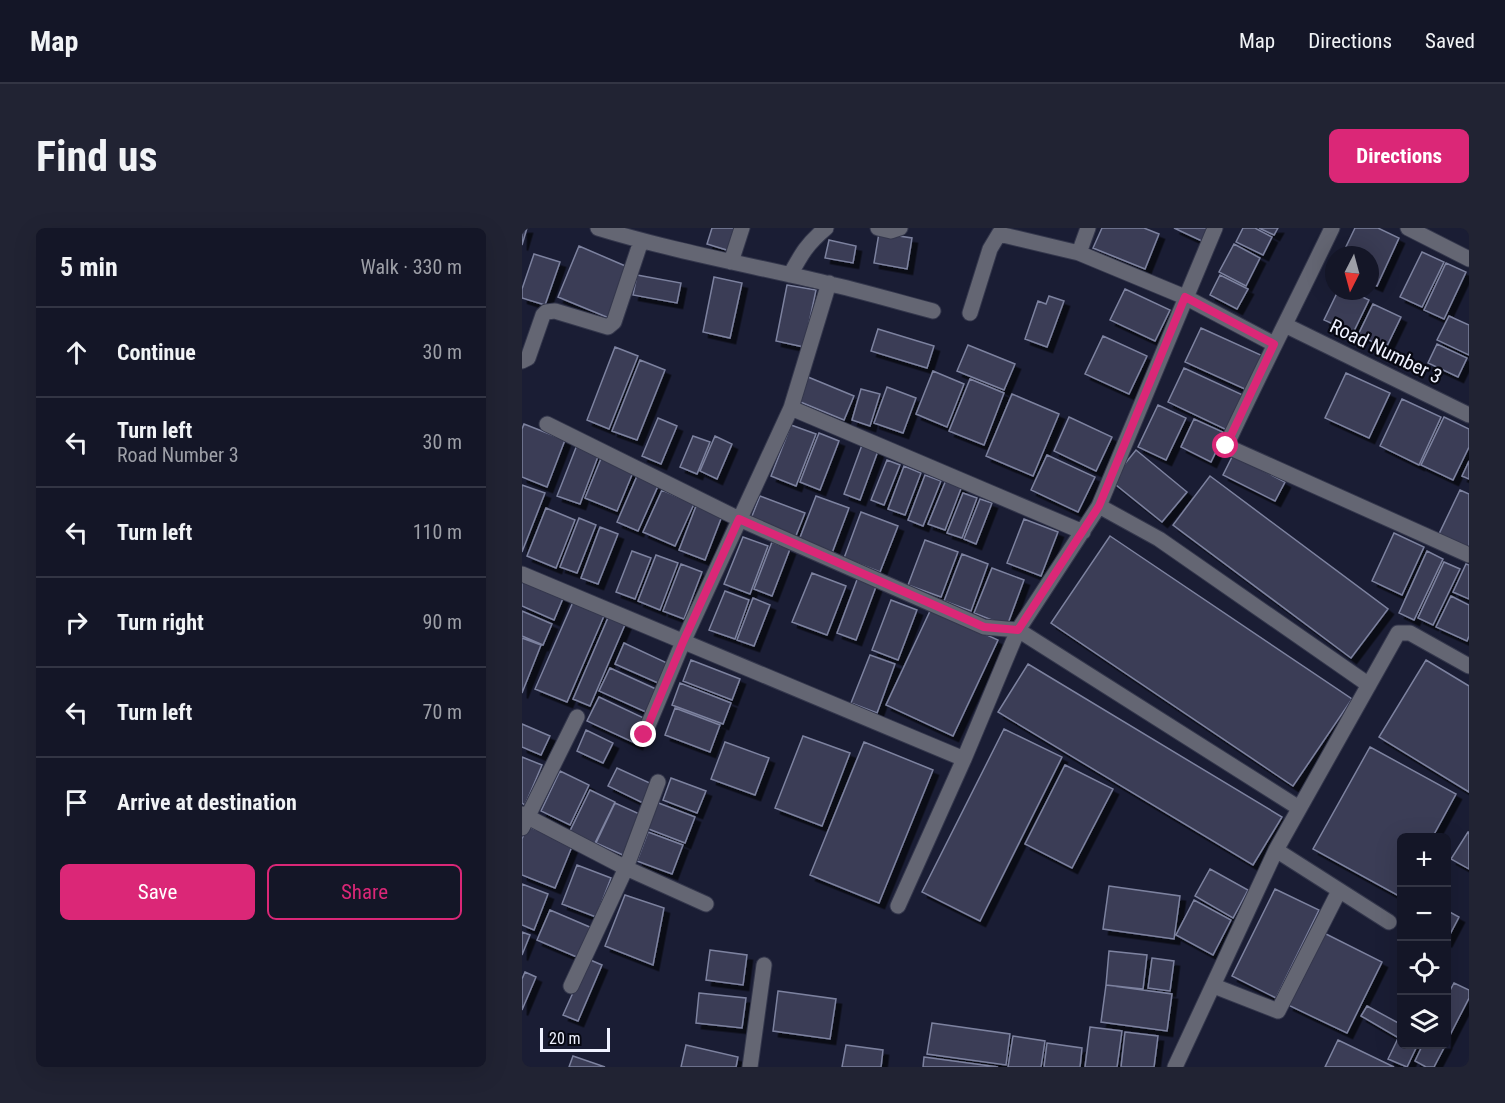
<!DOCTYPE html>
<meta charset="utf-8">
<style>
body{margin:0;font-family:"Roboto Condensed",sans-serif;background:#212333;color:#f1f3f6}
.controls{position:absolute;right:18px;bottom:18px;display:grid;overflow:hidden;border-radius:9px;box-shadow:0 6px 24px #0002}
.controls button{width:54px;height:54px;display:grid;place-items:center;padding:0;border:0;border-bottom:2px solid #333544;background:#141627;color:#f1f3f6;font:30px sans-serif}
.compass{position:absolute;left:803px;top:18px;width:54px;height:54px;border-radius:50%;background:#141627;box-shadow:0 6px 24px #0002;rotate:186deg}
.scale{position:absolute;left:18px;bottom:15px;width:70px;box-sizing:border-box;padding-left:6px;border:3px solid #eff2ff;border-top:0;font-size:16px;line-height:21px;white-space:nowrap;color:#eff2ff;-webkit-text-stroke:4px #070812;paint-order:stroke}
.stop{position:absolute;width:18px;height:18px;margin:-14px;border:4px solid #db2777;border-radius:50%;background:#fff}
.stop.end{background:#db2777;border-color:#fff;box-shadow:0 2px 6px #0008}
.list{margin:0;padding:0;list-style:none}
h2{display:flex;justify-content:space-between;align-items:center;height:78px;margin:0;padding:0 24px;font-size:26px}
h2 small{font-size:20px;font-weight:400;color:#9d9fa7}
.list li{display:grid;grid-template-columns:39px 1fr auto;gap:18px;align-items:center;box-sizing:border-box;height:90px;padding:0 24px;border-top:2px solid #333544}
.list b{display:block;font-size:22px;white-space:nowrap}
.list p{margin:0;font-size:20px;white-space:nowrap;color:#9d9fa7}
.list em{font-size:20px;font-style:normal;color:#9d9fa7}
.actions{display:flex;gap:12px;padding:18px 24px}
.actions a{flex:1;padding:14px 0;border:2px solid #db2777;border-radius:9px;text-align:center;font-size:21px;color:#db2777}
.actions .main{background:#db2777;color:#fff}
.icon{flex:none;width:33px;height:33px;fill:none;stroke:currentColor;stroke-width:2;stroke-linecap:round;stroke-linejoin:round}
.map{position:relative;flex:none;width:947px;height:839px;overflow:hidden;border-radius:9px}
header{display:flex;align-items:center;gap:36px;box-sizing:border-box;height:84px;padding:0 30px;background:#141627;border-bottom:2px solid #333544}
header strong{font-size:28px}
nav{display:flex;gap:33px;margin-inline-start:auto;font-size:21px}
.intro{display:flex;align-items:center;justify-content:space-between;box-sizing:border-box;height:144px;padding:0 36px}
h1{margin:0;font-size:42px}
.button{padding:15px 27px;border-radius:9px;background:#db2777;color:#fff;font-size:21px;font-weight:700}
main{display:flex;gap:36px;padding:0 36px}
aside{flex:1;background:#141627;border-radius:9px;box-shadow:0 6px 24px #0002}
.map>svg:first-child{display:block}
</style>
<header>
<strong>Map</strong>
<nav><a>Map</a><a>Directions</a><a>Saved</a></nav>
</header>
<div class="intro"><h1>Find us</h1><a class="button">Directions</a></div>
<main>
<aside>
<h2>5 min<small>Walk · 330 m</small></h2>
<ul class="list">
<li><svg class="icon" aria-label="ahead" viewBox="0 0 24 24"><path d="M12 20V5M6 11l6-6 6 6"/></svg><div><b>Continue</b></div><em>30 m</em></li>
<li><svg class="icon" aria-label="left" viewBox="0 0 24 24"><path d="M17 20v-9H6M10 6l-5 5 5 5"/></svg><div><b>Turn left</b><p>Road Number 3</p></div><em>30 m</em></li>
<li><svg class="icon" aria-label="left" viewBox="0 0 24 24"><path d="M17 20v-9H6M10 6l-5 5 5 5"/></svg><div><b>Turn left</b></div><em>110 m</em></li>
<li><svg class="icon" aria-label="right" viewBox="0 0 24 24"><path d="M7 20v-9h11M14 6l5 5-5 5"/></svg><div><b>Turn right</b></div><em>90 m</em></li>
<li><svg class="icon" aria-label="left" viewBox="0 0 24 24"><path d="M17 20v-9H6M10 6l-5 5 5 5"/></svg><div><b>Turn left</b></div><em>70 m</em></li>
<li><svg class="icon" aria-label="arrive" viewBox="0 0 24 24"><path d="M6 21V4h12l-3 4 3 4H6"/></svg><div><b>Arrive at destination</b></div></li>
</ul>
<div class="actions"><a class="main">Save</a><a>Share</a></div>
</aside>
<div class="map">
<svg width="947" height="839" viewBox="0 0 947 839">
<defs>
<filter id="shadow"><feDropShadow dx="5.5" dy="5.5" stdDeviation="0" flood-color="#0009"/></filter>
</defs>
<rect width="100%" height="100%" fill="#1a1d34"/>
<path fill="#3a3d57" stroke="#7d829f" stroke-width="1.5" filter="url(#shadow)" d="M 0,0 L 5,0 L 0,17 Z
M 190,0 L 216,0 L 208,23 L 185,16 Z
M 580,0 L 622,0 L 637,6 L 623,41 L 571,20 Z
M 652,0 L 689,0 L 682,14 Z
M 721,0 L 733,0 L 750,9 L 741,27 L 714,14 Z
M 737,0 L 756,0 L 752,7 Z
M 833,0 L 856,0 L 877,10 L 855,58 L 848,55 L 848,27 L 820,27 Z
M 357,5 L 390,10 L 385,41 L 352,35 Z
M 307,12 L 334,18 L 331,35 L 303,30 Z
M 712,16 L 738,30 L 724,58 L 697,44 Z
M 57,18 L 108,40 L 87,90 L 36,69 Z
M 900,24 L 922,34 L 900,79 L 878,69 Z
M 12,26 L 38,34 L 23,77 L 0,70 L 0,61 Z
M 924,35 L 944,44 L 922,91 L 902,82 Z
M 115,47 L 159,55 L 155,75 L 111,67 Z
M 698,47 L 726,61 L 715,81 L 688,67 Z
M 192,49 L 220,55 L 208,110 L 181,104 Z
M 265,57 L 294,62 L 282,119 L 254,113 Z
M 603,61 L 648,82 L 633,113 L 588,92 Z
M 816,63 L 828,63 L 847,72 L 831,105 L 802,92 Z
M 527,68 L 542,73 L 525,119 L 503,111 L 516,73 L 524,76 Z
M 851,76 L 879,89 L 864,120 L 836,107 Z
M 927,88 L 947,97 L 947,127 L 915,112 Z
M 679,100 L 741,128 L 725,162 L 663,134 Z
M 356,101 L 412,118 L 405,140 L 349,123 Z
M 581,108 L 625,128 L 607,166 L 563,146 Z
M 915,116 L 945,130 L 936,149 L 906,135 Z
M 446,117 L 493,136 L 482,162 L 435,143 Z
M 93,119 L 116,128 L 87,201 L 65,192 Z
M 118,132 L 143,142 L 115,212 L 90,203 Z
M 662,140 L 723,168 L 707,203 L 646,174 Z
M 411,143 L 442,156 L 425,199 L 394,186 Z
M 824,145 L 868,165 L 847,210 L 803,190 Z
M 286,149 L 332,168 L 322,192 L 276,173 Z
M 448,151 L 482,165 L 462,217 L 427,203 Z
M 365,159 L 394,170 L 381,205 L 352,195 Z
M 339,161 L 358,166 L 348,198 L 330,192 Z
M 490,166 L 537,186 L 511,248 L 464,228 Z
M 880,171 L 919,189 L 897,237 L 858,218 Z
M 636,177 L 664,190 L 644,232 L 616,219 Z
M 547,189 L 590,209 L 574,243 L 532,223 Z
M 922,189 L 947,201 L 947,219 L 931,252 L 899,237 Z
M 136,190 L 155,198 L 139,236 L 120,228 Z
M 672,191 L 703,205 L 689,234 L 659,219 Z
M 2,196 L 43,212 L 25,259 L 0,249 L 0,201 Z
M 269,197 L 294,206 L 274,258 L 249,248 Z
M 297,205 L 317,213 L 298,262 L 278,254 Z
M 171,208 L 188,214 L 175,246 L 158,239 Z
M 193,208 L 210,216 L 195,251 L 178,243 Z
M 55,217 L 77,226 L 58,276 L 35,268 Z
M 340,217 L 356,223 L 338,272 L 322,266 Z
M 614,222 L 665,264 L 640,294 L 589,253 Z
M 525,227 L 573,249 L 556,284 L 509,262 Z
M 711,227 L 763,254 L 753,273 L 701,247 Z
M 80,228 L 112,242 L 95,283 L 63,270 Z
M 365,232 L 378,237 L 362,277 L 349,272 Z
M 947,233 L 947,251 L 940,248 Z
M 382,238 L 399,245 L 383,287 L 366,281 Z
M 403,247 L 419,253 L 401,298 L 386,292 Z
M 115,248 L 136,258 L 116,303 L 95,294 Z
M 688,248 L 866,381 L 829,430 L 651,297 Z
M 424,252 L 440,258 L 423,302 L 406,296 Z
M 0,257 L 23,265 L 0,324 Z
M 140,262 L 172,276 L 153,318 L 121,304 Z
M 938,262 L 947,266 L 947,321 L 917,306 Z
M 441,265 L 455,270 L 440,310 L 425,305 Z
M 238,268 L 283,285 L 273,310 L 228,293 Z
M 294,268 L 327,280 L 310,325 L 277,312 Z
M 458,271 L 470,275 L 454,316 L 442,311 Z
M 174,278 L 200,288 L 183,332 L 157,322 Z
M 24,280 L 53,292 L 34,340 L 5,328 Z
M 339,284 L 376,298 L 358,344 L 322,330 Z
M 57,290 L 74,297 L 55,345 L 38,339 Z
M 502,291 L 536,304 L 519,348 L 485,335 Z
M 78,299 L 96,306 L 76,356 L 59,350 Z
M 872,305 L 902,319 L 880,367 L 850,353 Z
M 588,308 L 830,471 L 771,558 L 529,395 Z
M 221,309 L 246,318 L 228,366 L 202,356 Z
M 403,312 L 436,324 L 419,369 L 386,357 Z
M 250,314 L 268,321 L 250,368 L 232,361 Z
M 110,323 L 129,330 L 113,371 L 94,364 Z
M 905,323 L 921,331 L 892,392 L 877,385 Z
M 440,326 L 466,336 L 449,383 L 422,373 Z
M 134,327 L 156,335 L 138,382 L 116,373 Z
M 922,334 L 938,341 L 911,397 L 896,390 Z
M 159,336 L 180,344 L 162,391 L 141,383 Z
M 944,336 L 947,337 L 947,371 L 931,364 Z
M 470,340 L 502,352 L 485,398 L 452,385 Z
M 290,345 L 324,358 L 305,407 L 270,394 Z
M 336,349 L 355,356 L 334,412 L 315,405 Z
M 0,350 L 42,368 L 32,392 L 0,378 Z
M 203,363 L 227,372 L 213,411 L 187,402 Z
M 929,368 L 947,377 L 947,408 L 945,413 L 914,399 Z
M 231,370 L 248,377 L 232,418 L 215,412 Z
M 369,372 L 395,382 L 376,432 L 350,422 Z
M 51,374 L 82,388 L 45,474 L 13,461 Z
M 409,381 L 476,412 L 431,508 L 364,477 Z
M 0,383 L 30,396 L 21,417 L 0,408 Z
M 88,385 L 105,392 L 68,478 L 51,471 Z
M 0,410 L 19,417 L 0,465 Z
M 102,415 L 145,435 L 136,455 L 93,436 Z
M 348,427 L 373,436 L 355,485 L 329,475 Z
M 169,432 L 218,451 L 210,472 L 161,453 Z
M 904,432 L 947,458 L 947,564 L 857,509 Z
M 506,436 L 760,589 L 731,637 L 476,484 Z
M 88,440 L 136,462 L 126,485 L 77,463 Z
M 158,455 L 209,475 L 201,496 L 150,477 Z
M 77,469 L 126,492 L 115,516 L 65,493 Z
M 153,480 L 198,497 L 188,524 L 143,507 Z
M 0,496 L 28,508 L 19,527 L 0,519 Z
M 482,501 L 540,529 L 458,693 L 400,664 Z
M 64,502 L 91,515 L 81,535 L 55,523 Z
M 281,508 L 328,525 L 300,598 L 253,580 Z
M 203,514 L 247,530 L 233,567 L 189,551 Z
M 342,514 L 411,542 L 357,675 L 288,647 Z
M 848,519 L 934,566 L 910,610 L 880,610 L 880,664 L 877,668 L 791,621 Z
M 0,529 L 20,537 L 3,577 L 0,575 Z
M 543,537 L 591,561 L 550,640 L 503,616 Z
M 95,540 L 130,556 L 121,575 L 86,558 Z
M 38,543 L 67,557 L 48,597 L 19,583 Z
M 149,550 L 184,563 L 175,585 L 141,572 Z
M 68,562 L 93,574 L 72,617 L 47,605 Z
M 134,574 L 173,589 L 163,615 L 124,600 Z
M 93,575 L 122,588 L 103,628 L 74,615 Z
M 5,598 L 51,616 L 33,660 L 0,647 L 0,611 Z
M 126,604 L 161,617 L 150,646 L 115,633 Z
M 946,604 L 947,604 L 947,641 L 929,631 Z
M 55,637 L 89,650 L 74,689 L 40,676 Z
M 688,641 L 726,662 L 711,690 L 673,668 Z
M 0,656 L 26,666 L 12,702 L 0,697 Z
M 587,658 L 658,668 L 652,711 L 581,701 Z
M 753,661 L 797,682 L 754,770 L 710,748 Z
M 103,667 L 142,680 L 131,737 L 83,718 Z
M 672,672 L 709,692 L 691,727 L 654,707 Z
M 28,682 L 70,700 L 57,730 L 15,712 Z
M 924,682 L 937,689 L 924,714 Z
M 0,704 L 8,707 L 0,727 Z
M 802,705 L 860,734 L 825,805 L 766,777 Z
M 188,722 L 225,727 L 221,757 L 184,752 Z
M 587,723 L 625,727 L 621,761 L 584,757 Z
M 630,730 L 652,733 L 648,763 L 626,760 Z
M 66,731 L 80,737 L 56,793 L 41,787 Z
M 3,744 L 14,749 L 0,782 L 0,751 Z
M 932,755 L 947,762 L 947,770 L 924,815 L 924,770 Z
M 584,757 L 650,766 L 645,803 L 579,794 Z
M 256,763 L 314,771 L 308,811 L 251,803 Z
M 177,765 L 224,770 L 220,800 L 174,795 Z
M 845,778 L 880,797 L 880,801 L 875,809 L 839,788 Z
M 410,795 L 488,806 L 484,837 L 405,826 Z
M 568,799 L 600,803 L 595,839 L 563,839 Z
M 880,802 L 880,816 L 896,816 L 885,839 L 866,831 Z
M 603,804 L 636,808 L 632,839 L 599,839 Z
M 491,808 L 523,813 L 519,839 L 486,839 Z
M 816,812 L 872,839 L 803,839 Z
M 525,815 L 560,820 L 558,839 L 522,839 Z
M 901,816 L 924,816 L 912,839 L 904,839 L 893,833 Z
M 164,817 L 216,829 L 214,839 L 159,839 Z
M 324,817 L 361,822 L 359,839 L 320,839 Z
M 51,828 L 83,839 L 47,839 Z
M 402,829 L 476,839 L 401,839 Z"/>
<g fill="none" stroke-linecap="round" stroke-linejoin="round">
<defs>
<path id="street" d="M 76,0 C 151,23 228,37 304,55 C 340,63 376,74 411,83
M 356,0 L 369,3 L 378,0
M 810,0 C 775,73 738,145 704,218 L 947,327
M 886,0 L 947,31
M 557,25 L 566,0
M 209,34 L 220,0
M 268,47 C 280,25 285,16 304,0
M 448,85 L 468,21 L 477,6 L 557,25 L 663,69 L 752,116
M 763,97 L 947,187
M 0,133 L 6,130 L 21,87 L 24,84 L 33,83 L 86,99 L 92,94 L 119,13
M 269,180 L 561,304
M 25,196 L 217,291 L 462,399 L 496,402 L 777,580
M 577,278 L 637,311 L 847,457
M 0,346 L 442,531
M 122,507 L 161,414 L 269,180 L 307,55
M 0,586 L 104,640 L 184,676
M 0,600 L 55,489
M 754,622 L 867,694
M 376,678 L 442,531 L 496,402 L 577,278 L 693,0
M 49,758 L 104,640 L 136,554
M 692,758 L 756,783 L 817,663
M 228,839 L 242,737
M 653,839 L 754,622 L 876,405 L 888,405 L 947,438"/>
</defs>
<use href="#street" stroke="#34374c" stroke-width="17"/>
<use href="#street" stroke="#646673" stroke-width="15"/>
</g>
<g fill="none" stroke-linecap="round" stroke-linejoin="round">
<path stroke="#db2777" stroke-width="8" d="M 122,507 L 161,414 L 217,291 L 462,399 L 496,402 L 577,278 L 663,69 L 752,116 L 704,218"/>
</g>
<g text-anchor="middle" stroke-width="4.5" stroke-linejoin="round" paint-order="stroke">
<g font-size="20" fill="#eff2ff" stroke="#070812">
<text transform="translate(864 123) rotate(26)" y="7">Road Number 3</text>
</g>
</g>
</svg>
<div class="controls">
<button>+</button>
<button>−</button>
<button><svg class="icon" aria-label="locate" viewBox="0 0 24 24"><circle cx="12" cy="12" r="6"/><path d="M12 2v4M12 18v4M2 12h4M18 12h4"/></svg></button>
<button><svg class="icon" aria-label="layers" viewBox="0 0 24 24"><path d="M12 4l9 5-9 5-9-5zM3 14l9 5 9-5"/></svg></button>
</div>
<svg class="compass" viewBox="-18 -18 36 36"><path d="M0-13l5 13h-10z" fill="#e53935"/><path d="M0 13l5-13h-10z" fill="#9d9fa7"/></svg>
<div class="scale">20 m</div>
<div class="stop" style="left:704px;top:218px"></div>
<div class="stop end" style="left:122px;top:507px"></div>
</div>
</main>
